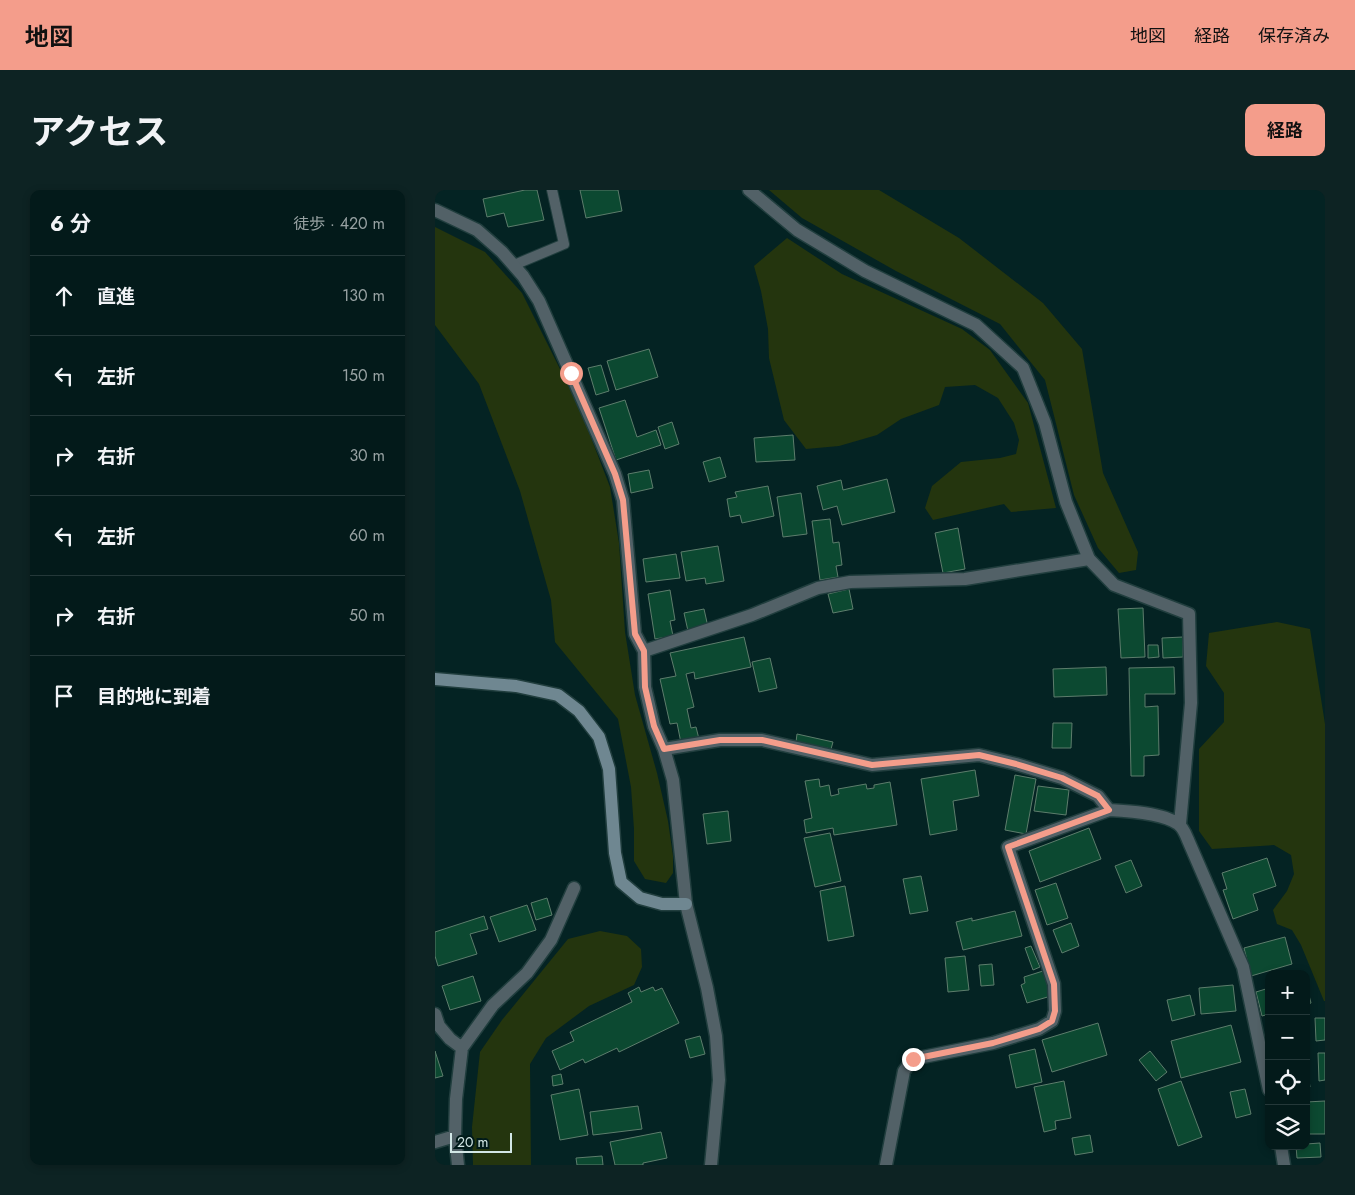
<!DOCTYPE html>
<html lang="ja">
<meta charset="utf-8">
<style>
body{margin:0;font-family:Jost,"Noto Sans JP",sans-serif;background:#0d2323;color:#f1f3f6}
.controls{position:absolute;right:15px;bottom:15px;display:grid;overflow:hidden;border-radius:10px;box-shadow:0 2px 8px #0003}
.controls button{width:45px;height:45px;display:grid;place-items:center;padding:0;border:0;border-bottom:1px solid #243839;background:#031a1a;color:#f1f3f6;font:25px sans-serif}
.scale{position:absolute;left:15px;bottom:12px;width:62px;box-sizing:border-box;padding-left:5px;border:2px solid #d2e7e6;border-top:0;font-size:14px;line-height:18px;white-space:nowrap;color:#d2e7e6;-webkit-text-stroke:4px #001a19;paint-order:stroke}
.stop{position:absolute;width:15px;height:15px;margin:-11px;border:4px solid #f49d8b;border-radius:50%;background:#fff}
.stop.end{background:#f49d8b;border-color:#fff;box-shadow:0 1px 5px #0008}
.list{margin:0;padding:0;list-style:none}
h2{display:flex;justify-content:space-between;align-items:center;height:65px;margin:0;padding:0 20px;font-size:21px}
h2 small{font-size:16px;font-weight:400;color:#97a1a2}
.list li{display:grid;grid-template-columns:32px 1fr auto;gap:15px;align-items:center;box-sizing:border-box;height:80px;padding:0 20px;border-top:1px solid #243839}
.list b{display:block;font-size:19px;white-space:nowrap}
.list em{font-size:16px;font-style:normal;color:#97a1a2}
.icon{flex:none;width:28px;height:28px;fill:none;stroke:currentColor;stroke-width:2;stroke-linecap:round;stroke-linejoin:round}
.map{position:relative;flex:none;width:890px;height:975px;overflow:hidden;border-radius:10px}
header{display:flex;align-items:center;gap:30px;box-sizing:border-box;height:70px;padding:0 25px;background:#f49d8b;color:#111}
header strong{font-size:24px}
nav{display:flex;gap:28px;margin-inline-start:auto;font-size:18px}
.intro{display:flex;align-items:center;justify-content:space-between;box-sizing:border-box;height:120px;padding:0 30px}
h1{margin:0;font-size:35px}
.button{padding:12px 22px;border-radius:10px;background:#f49d8b;color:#111;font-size:18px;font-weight:700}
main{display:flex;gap:30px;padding:0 30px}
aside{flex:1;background:#031a1a;border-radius:10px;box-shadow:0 2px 8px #0003}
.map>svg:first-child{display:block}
</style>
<header>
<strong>地図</strong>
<nav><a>地図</a><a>経路</a><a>保存済み</a></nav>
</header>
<div class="intro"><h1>アクセス</h1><a class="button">経路</a></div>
<main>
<aside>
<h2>6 分<small>徒歩 · 420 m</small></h2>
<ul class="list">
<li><svg class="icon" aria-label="ahead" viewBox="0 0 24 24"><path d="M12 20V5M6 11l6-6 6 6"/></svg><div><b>直進</b></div><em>130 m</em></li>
<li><svg class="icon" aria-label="left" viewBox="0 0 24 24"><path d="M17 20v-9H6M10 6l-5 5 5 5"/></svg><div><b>左折</b></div><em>150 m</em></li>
<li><svg class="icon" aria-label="right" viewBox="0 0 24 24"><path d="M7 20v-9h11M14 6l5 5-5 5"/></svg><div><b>右折</b></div><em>30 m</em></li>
<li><svg class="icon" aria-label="left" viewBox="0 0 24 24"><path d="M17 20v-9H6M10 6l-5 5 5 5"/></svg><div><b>左折</b></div><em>60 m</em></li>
<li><svg class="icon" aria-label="right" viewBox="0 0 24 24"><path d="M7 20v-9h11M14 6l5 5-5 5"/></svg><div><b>右折</b></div><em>50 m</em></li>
<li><svg class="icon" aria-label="arrive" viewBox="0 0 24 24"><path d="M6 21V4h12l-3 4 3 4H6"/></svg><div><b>目的地に到着</b></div></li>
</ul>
</aside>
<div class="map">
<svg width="890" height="975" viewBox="0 0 890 975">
<rect width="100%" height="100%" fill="#042323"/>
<path fill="#24350e" d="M 334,0 L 444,0 L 524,48 L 608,113 L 647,159 L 668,283 L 703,362 L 701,380 L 684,383 L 663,358 L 639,305 L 610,190 L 565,134 L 461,81 L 367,28 Z
M 0,37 L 50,62 L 87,103 L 145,219 L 175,297 L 184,353 L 190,442 L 200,505 L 222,583 L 233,631 L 238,666 L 238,683 L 231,693 L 210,689 L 199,671 L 199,639 L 196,597 L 183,529 L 120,452 L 116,410 L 85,301 L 44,194 L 0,135 Z
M 352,48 L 407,84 L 527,139 L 555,160 L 593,213 L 621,318 L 576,322 L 569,314 L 498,330 L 490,318 L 497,296 L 526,272 L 565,268 L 581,264 L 584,250 L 579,233 L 563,208 L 540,195 L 510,197 L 504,215 L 466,229 L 442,245 L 404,256 L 371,259 L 349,230 L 334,168 L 333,139 L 326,101 L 319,76 Z
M 842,432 L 875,439 L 890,534 L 890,811 L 889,811 L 866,755 L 857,740 L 842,734 L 838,720 L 852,701 L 859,684 L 856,665 L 839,655 L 777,659 L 764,641 L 764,559 L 789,532 L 789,503 L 771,476 L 774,443 Z
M 165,741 L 192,746 L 206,759 L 207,777 L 199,795 L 154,816 L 111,848 L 95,874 L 96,975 L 38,975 L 37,937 L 45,862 L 67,830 L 133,749 Z"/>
<path fill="#0c4931" stroke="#5d7d6c" d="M 90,0 L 102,0 L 109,30 L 73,37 L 69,23 L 52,27 L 48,9 Z
M 145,0 L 183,0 L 187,21 L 151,28 Z
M 214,159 L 223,187 L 181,200 L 172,171 Z
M 166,175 L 174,201 L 161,205 L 153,178 Z
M 190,210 L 202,247 L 221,240 L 226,255 L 181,270 L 164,218 Z
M 237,232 L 244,254 L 230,259 L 223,237 Z
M 358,245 L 360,270 L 321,272 L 319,248 Z
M 285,267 L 291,287 L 274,292 L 268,272 Z
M 214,280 L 218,298 L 196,303 L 193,284 Z
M 452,289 L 460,322 L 407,335 L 402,316 L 388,320 L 382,296 L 406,290 L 408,300 Z
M 333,296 L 339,326 L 307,333 L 305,325 L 295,327 L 292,309 L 302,307 L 300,302 Z
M 366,303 L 372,344 L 348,347 L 342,307 Z
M 395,329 L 398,353 L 404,352 L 407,375 L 401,376 L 403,387 L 385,390 L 377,331 Z
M 523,338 L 530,379 L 508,383 L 500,343 Z
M 283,356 L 289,391 L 271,394 L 270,388 L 251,391 L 246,362 Z
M 241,364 L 245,388 L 211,392 L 208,369 Z
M 414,399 L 418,419 L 398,423 L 393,404 Z
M 235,400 L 240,430 L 235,431 L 238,446 L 220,449 L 213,404 Z
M 708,418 L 710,467 L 686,468 L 683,419 Z
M 269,419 L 273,437 L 253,441 L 249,423 Z
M 309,447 L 316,477 L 260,489 L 259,482 L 251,484 L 259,517 L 252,519 L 256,538 L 261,537 L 264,549 L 246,553 L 242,533 L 235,534 L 225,489 L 241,486 L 235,463 Z
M 748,447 L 748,467 L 728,468 L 727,448 Z
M 713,455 L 723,455 L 724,467 L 713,468 Z
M 335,468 L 342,498 L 324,502 L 317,472 Z
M 671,477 L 672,505 L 619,507 L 618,479 Z
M 739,477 L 740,504 L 710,504 L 710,517 L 723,516 L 724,565 L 709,566 L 709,586 L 696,586 L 694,478 Z
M 618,533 L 637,533 L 636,558 L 617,558 Z
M 362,544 L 398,552 L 396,559 L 361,552 Z
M 540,580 L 544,606 L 518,611 L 522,640 L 495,645 L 486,589 Z
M 580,585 L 601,589 L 591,644 L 570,640 Z
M 384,589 L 385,597 L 394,595 L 396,606 L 404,604 L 403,599 L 431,594 L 432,599 L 439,598 L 439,595 L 455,592 L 462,635 L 399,645 L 398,638 L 371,643 L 369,630 L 377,628 L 370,591 Z
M 603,596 L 634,600 L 631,625 L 599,621 Z
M 293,621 L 296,651 L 272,654 L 268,624 Z
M 654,638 L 666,669 L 605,692 L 594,661 Z
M 395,643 L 406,691 L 380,697 L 369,648 Z
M 832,668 L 841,696 L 818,704 L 823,720 L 798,729 L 788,700 L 792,699 L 787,683 Z
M 696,670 L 707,696 L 691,703 L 680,676 Z
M 486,686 L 493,721 L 475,724 L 468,689 Z
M 621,693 L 633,728 L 612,735 L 600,700 Z
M 410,696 L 419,746 L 393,751 L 385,701 Z
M 112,708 L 117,725 L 101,730 L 96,713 Z
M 92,715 L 101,740 L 64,752 L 55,727 Z
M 580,721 L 587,746 L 528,760 L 521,732 L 537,728 L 537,731 Z
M 49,726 L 53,739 L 35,744 L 42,764 L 3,776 L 0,766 L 0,742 Z
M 636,733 L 644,756 L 627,763 L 618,740 Z
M 850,747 L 857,774 L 816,786 L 809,758 Z
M 596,756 L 605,777 L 598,780 L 590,758 Z
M 530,766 L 534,800 L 513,802 L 510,768 Z
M 557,774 L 559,795 L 546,796 L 544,775 Z
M 608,781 L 616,806 L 592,813 L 586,795 L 590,793 L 589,787 Z
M 38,786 L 46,811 L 15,820 L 7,796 Z
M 871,794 L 876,813 L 871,815 Z
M 798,795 L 801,821 L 766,824 L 764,798 Z
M 204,797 L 206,802 L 218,797 L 220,801 L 227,798 L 244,833 L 184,862 L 182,858 L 150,873 L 148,869 L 125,880 L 117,861 L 139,851 L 135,842 L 197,812 L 193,803 Z
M 834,798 L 834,824 L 827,826 L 821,802 Z
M 755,805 L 760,825 L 737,831 L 732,810 Z
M 880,828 L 890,828 L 890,850 L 881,851 Z
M 663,833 L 672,865 L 617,882 L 607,850 Z
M 796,835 L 806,872 L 746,888 L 736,851 Z
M 265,846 L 270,864 L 255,868 L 250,850 Z
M 600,859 L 607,892 L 581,898 L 574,865 Z
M 0,861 L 8,886 L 0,888 Z
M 715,861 L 732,882 L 721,891 L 704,870 Z
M 883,863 L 890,863 L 890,890 L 884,891 Z
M 871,871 L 875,897 L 871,897 Z
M 126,884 L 128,894 L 118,896 L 117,886 Z
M 629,891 L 636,928 L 620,931 L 621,939 L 609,942 L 599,897 Z
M 746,891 L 767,947 L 743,956 L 723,899 Z
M 144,899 L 153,945 L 125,950 L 116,905 Z
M 810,899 L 816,924 L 801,928 L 795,902 Z
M 890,911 L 890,944 L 871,944 L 871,912 Z
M 203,916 L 207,939 L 158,945 L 155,922 Z
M 226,942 L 232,968 L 208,973 L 208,975 L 180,975 L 175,952 Z
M 655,945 L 658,962 L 640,965 L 637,948 Z
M 885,953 L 886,967 L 862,968 L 861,956 L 871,956 L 871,954 Z
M 167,966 L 168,975 L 142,975 L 141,968 Z"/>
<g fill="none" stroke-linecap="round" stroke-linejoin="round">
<defs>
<path id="lane" d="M 79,75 L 129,54 L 117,0"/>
<path id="street" d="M 314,0 L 362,40 L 430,81 L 541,135 L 588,178 L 610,233 L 631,312 L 654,369
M 0,20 L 42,40 L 67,62 L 88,86 L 104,111 L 180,284 L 188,310 L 200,444 L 209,461 L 210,497 L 219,536 L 229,559 L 238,590 L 251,714 L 272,798 L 281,846 L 284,890 L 276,975
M 209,461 L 317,425 L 383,398 L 415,392 L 530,389 L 654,369 L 679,395 L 754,424 L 756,513 L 745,634
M 229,559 L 285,550 L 327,550 L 437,575 L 544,565 L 581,574 L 627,588 L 663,606 L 674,620 C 693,621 728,623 743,634 C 748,637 751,645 753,650 L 808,777 L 834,900
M 0,824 L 4,836 L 15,849 L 27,858
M 0,952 L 20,946
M 846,956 L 849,975
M 23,975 L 20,946 L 21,909 L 27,858 L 58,815 L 92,783 L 116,750 L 139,698
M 451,975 L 469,881 L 478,869 L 558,853 L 604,839 L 617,831 L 620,821 L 619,794 L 573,657 L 674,620"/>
<path id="secondary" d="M 0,489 L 81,496 L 123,505 L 144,521 L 164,547 L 174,579 L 180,663 L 186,692 L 205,708 L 227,714 L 251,714"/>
</defs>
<use href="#lane" stroke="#213e3e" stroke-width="12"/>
<use href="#street" stroke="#213e3e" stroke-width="15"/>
<use href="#secondary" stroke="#213e3e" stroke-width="15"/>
<use href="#lane" stroke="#526167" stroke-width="10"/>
<use href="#street" stroke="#526167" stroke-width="12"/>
<use href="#secondary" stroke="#6f8791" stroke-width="12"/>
</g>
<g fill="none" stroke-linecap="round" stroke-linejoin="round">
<path stroke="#f49d8b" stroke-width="6" d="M 136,183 L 180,284 L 188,310 L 200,444 L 209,461 L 210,497 L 219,536 L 229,559 L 285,550 L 327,550 L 437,575 L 544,565 L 581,574 L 627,588 L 663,606 L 674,620 L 573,657 L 619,794 L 620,821 L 617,831 L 604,839 L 558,853 L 478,869"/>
</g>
</svg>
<div class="controls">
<button>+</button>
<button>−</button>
<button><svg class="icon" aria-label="locate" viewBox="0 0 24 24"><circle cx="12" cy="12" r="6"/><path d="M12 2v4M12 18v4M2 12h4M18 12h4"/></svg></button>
<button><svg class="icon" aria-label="layers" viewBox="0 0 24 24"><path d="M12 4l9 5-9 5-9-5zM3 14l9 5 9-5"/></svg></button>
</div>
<div class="scale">20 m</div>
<div class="stop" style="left:136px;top:183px"></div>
<div class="stop end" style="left:478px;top:869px"></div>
</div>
</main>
